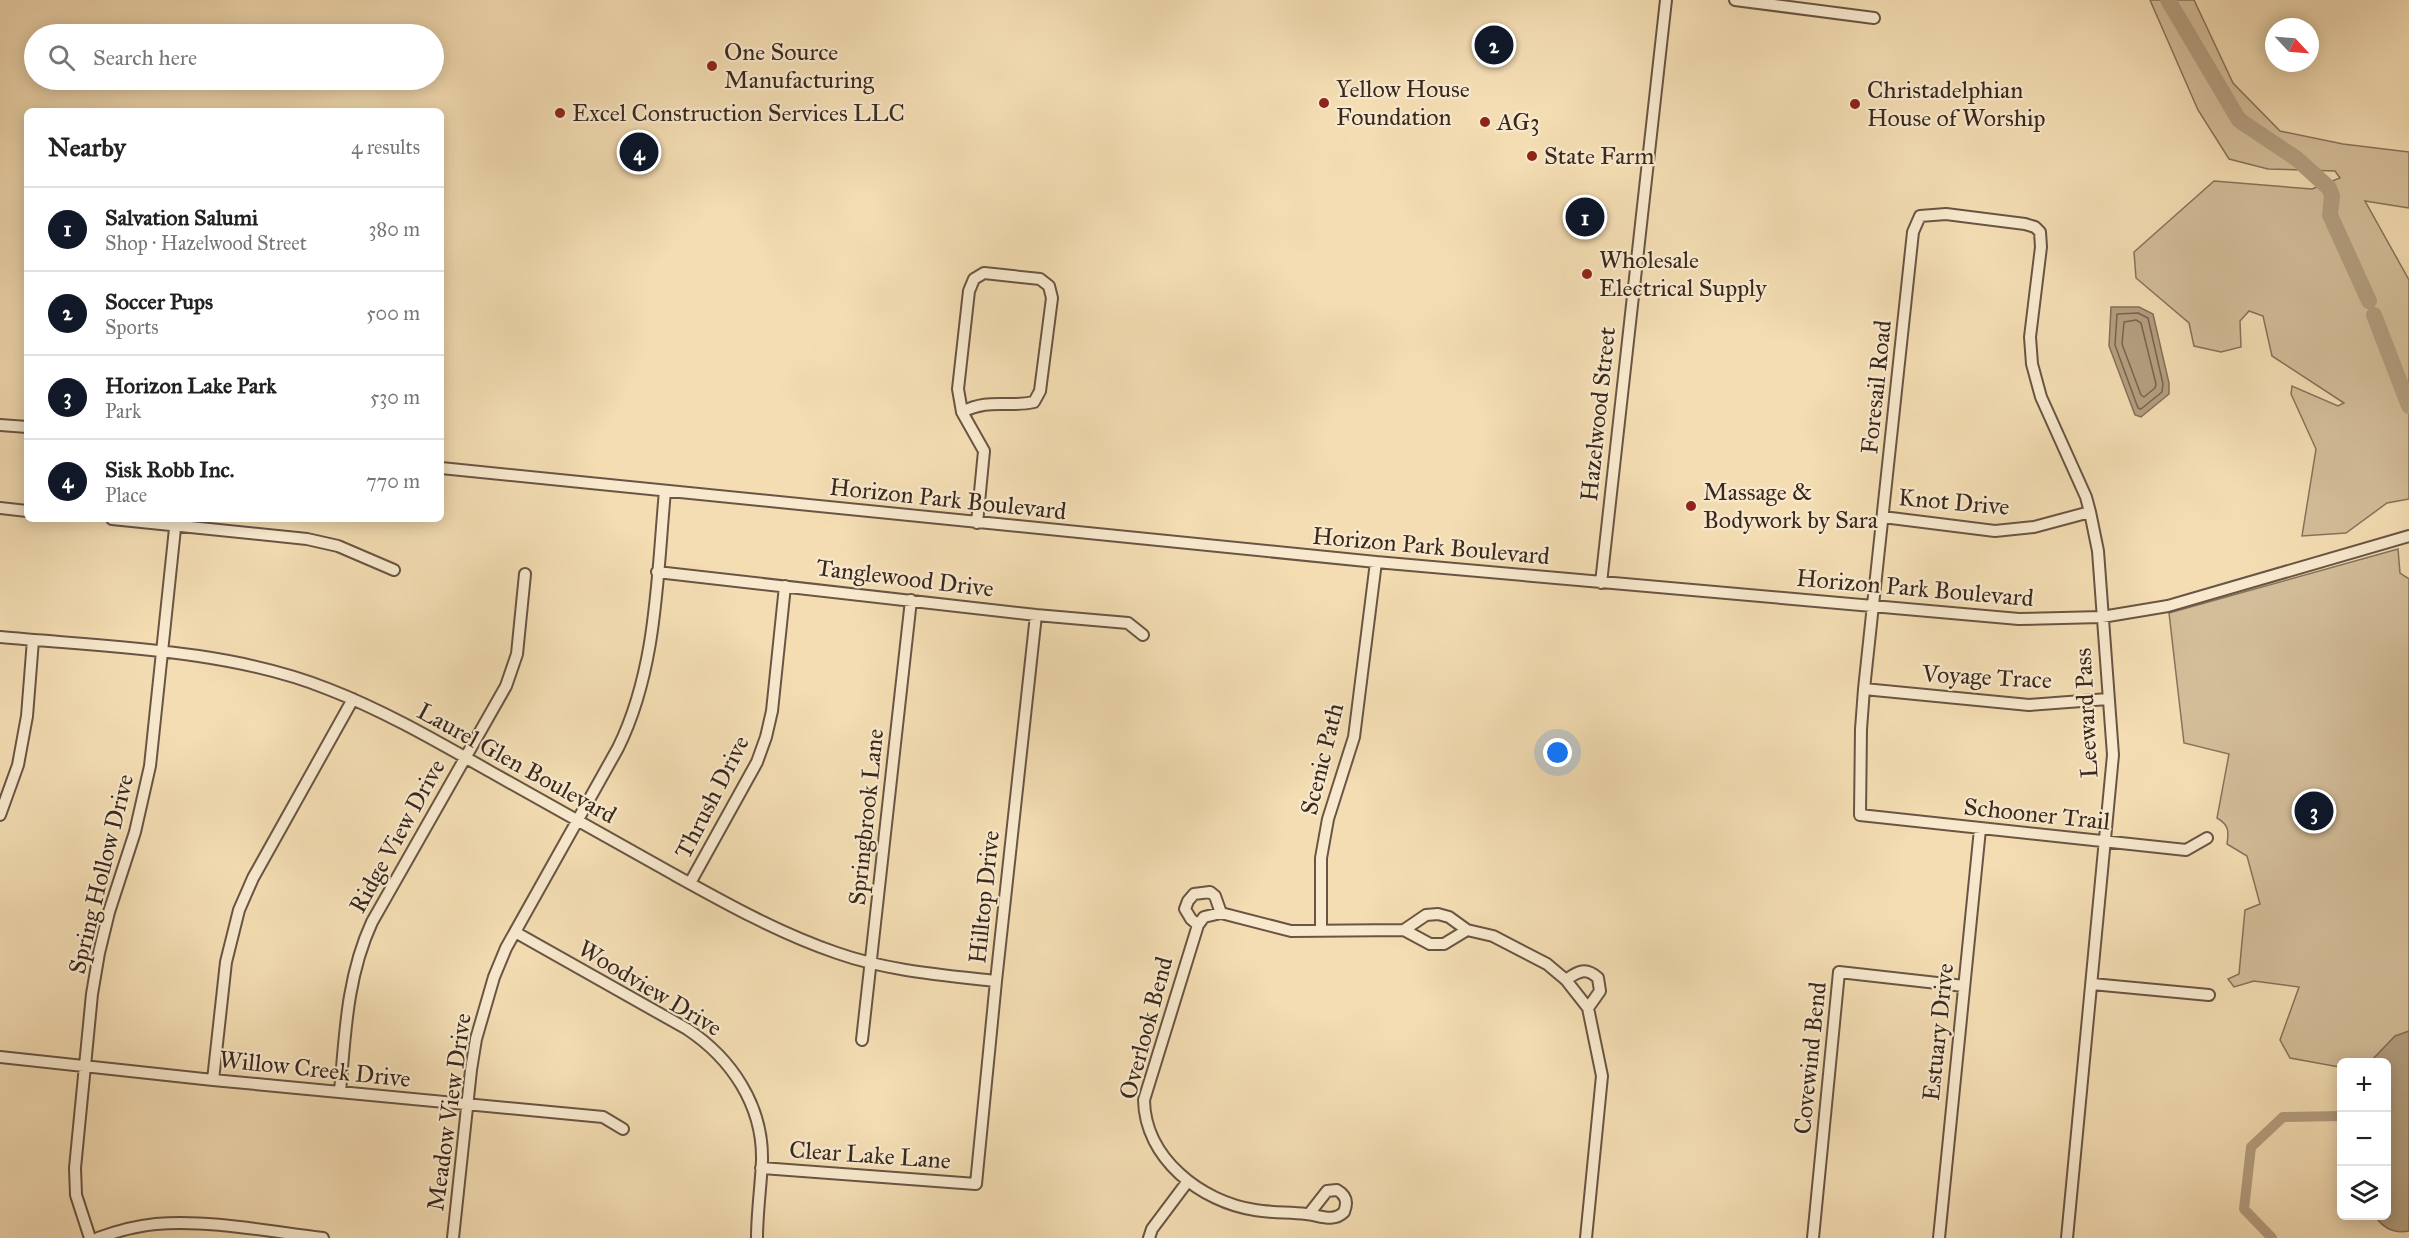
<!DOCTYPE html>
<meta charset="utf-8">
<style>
body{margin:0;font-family:"IM FELL Great Primer",serif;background:#f6f6f6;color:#222}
.controls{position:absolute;right:18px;bottom:18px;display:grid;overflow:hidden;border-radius:9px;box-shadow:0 3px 15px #0003}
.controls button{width:54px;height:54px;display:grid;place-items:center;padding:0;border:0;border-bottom:2px solid #e0e0e0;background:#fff;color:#222;font:30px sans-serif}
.compass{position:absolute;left:2265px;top:18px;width:54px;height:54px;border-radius:50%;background:#fff;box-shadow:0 3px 15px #0003;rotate:116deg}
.you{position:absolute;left:1558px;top:753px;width:21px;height:21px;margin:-15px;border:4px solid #fff;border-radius:50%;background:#1a73e8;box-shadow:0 0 0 9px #1a73e833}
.badge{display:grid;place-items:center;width:39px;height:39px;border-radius:50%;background:#111827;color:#fff;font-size:20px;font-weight:700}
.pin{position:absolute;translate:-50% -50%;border:3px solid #fff;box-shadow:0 2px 6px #0006}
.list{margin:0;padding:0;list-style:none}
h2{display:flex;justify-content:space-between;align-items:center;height:78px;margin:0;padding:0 24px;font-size:26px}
h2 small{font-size:20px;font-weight:400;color:#767676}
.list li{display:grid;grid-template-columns:39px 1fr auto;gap:18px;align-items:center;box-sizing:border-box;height:84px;padding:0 24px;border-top:2px solid #e0e0e0}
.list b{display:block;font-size:22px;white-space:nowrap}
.list p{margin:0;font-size:20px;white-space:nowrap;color:#767676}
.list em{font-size:20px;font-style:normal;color:#767676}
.icon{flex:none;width:33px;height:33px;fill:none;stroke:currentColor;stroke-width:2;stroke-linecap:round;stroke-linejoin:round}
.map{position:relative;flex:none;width:2409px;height:1238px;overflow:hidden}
.search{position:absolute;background:#fff;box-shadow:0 3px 15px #0003;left:24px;top:24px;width:420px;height:66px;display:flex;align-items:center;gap:15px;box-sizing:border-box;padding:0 21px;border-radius:33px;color:#767676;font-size:22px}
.panel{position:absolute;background:#fff;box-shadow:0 3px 15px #0003;left:24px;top:108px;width:420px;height:414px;border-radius:9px}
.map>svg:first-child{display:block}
</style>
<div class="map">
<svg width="2409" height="1238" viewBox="0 0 2409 1238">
<rect width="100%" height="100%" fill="#f4ddb3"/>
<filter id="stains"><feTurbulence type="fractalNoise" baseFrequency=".00333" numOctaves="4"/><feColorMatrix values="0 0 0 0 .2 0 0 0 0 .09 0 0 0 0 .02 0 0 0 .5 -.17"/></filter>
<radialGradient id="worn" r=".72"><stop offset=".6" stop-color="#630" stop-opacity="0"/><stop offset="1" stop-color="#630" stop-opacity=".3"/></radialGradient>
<path fill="#d4be9a" stroke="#86735c" stroke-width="1.5" d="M 2150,0 L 2194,0 L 2233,83 L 2280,131 L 2343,144 L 2409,152 L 2409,208 L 2365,201 L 2409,280 L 2409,499 L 2387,503 L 2346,533 L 2302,536 L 2316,449 L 2291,394 L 2292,386 L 2338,406 L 2344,403 L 2272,356 L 2263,316 L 2249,311 L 2240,321 L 2241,347 L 2221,352 L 2194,346 L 2189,323 L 2136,278 L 2134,252 L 2214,181 L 2312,189 L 2340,178 L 2335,171 L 2268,169 L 2229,159 L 2198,110 Z
M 2398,549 L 2400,573 L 2409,579 L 2409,1056 L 2386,1062 L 2356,1060 L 2342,1062 L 2339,1067 L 2290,1058 L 2280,1040 L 2299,987 L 2254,981 L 2234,987 L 2228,979 L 2239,974 L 2245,910 L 2260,904 L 2247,856 L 2227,844 C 2229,831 2229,825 2217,818 L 2229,754 L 2184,743 L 2169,613 Z"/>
<path fill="#b49f80" stroke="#836f59" stroke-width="1.5" d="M 2111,307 L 2139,307 L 2153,314 L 2169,383 L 2169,394 L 2141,417 L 2135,415 L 2109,346 Z
M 2409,1031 L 2409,1231 C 2394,1234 2383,1228 2375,1216 L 2386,1216 L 2386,1062 L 2370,1062 L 2395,1036 Z"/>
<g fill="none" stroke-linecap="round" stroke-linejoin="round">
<path stroke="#76644f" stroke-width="1.5" d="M 2138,313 L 2148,318 L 2163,384 L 2162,392 L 2141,409 L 2138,408 L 2115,345 L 2117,314 Z
M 2136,320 L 2141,323 L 2156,384 L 2155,388 L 2144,397 L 2141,395 L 2122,344 L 2124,322 Z"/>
<path stroke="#b49f80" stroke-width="10" d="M 2272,1238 L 2244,1209 L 2251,1147 L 2283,1117 L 2342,1116"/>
<path stroke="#b49f80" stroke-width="16" d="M 2168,0 L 2239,120 L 2297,159 L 2329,188 L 2332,196 L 2330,215 L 2369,301
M 2374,315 L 2409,406"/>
<defs>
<path id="minor" d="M 1735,0 L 1874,18
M 962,412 L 958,389 L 969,291 L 974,279 L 984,273 L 1040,279 L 1049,286 L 1052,298 L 1040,391 L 1034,402 C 1006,408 990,398 962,412 L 984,451 L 977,523
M 0,425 L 27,427
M 441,468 L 1376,562 L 2019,619 L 2102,617 L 2168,606 L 2409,536
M 0,508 L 27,511
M 1883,517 L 1995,531 L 2034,527 L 2090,512
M 112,519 L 307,539 L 338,546 L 394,570
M 657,572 L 1036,615 L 1128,623 L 1143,635
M 1601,583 L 1666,0
M 0,637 C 106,647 229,649 328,689 C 385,711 438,742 491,772 C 551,806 612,840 673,874 C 727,904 779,933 837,953 C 888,971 943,975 996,981
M 1864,689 L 2029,705 L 2108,699
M 0,815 L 18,765 L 27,716 L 33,640
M 690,883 L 757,762 L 766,737 L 772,711 L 785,586
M 1198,925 L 1191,919 L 1185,909 L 1188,901 L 1194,894 L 1210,892 L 1215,896 L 1221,913
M 1321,930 L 1321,858 L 1328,819 L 1354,737 L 1376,562
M 1404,930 L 1426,915 L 1438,914 L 1449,917 L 1467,930 L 1493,936 L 1547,964 L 1566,980 L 1588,1008 L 1602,1076 L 1586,1238
M 515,932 L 687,1029 C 731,1058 763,1105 762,1160 C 761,1186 757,1212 757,1238
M 1566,980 C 1578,971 1586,967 1598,978 L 1600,991 L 1588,1008
M 2092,984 L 2209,995
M 862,1040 L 911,600
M 0,1057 L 213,1080 L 603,1117 L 623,1129
M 213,1080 L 226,962 L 239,910 L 253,878 L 353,699
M 340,1092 C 345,1034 347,976 372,922 L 506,686 L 517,654 L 525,574
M 761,1168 L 976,1184 L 996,981 L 1036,615
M 1309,1214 L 1327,1191 L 1337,1190 C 1346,1195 1348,1202 1344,1212 C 1333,1223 1319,1215 1306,1214 C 1289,1212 1272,1213 1255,1210 C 1201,1202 1145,1158 1144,1100 L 1198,925 L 1204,917 L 1221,913 L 1291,931 L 1404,930 L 1430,944 L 1444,944 L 1467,930
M 90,1238 L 76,1195 L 75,1168 L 92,994 L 99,953 L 109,912 L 135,832 L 150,766 L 176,519
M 98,1238 C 117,1231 136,1226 156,1224 C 206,1219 272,1232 323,1238
M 453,1238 L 471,1070 L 476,1039 L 494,977 L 506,948 L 618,748 C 657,669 657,577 665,491
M 1149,1238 L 1152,1229 L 1188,1181
M 1813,1238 L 1839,972 L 1964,986
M 1939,1238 L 1980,829
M 2067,1238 L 2113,755 L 2098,551 L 2090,512 L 2086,497 L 2041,397 L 2032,364 L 2030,337 L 2041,247 L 2040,232 L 2035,227 L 2025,224 L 1946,214 L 1920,216 L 1913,232 L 1864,689 L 1861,729 L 1860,815 L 2186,850 L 2207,838"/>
</defs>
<use href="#minor" stroke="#685543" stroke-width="14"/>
<use href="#minor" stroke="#f8e9ce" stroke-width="10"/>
</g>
<g fill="#8f2418" stroke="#f8e9ce" stroke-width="2">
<circle cx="712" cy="66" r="6"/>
<circle cx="1324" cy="103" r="6"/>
<circle cx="1855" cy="104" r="6"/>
<circle cx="560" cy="113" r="6"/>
<circle cx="1485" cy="122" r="6"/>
<circle cx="1532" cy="156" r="6"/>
<circle cx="1587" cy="274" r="6"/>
<circle cx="1691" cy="506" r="6"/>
</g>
<g text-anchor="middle" stroke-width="4.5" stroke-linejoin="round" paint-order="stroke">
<g font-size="24" fill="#39281e" stroke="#f8e9ce" text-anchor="start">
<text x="724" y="60">One Source<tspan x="724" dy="28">Manufacturing</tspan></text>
<text x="1336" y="97">Yellow House<tspan x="1336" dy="28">Foundation</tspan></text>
<text x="1867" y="98">Christadelphian<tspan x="1867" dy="28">House of Worship</tspan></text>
<text x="572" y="121">Excel Construction Services LLC</text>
<text x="1497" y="130">AG3</text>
<text x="1544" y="164">State Farm</text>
<text x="1599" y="268">Wholesale<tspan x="1599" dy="28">Electrical Supply</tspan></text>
<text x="1703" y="500">Massage &amp;<tspan x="1703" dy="28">Bodywork by Sara</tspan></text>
</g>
<g font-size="24" fill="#39281e" stroke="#f8e9ce">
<text transform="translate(1876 387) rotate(-84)" y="8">Foresail Road</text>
<text transform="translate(1598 414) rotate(-84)" y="8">Hazelwood Street</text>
<text transform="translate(948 499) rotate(6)" y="8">Horizon Park Boulevard</text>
<text transform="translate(1954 502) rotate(5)" y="8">Knot Drive</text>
<text transform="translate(1431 546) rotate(5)" y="8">Horizon Park Boulevard</text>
<text transform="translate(905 578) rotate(7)" y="8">Tanglewood Drive</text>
<text transform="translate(1915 588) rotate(5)" y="8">Horizon Park Boulevard</text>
<text transform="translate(1987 677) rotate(3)" y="8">Voyage Trace</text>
<text transform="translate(2086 713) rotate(-93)" y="8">Leeward Pass</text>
<text transform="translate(1322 759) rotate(-76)" y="8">Scenic Path</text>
<text transform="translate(517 763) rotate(29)" y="8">Laurel Glen Boulevard</text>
<text transform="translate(712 797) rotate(-63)" y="8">Thrush Drive</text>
<text transform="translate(2037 814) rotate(6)" y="8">Schooner Trail</text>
<text transform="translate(866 817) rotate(-84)" y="8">Springbrook Lane</text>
<text transform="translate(397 836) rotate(-61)" y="8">Ridge View Drive</text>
<text transform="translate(101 874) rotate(-76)" y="8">Spring Hollow Drive</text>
<text transform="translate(984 897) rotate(-84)" y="8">Hilltop Drive</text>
<text transform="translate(650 988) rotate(31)" y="8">Woodview Drive</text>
<text transform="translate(1146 1028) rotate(-75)" y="8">Overlook Bend</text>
<text transform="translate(1938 1032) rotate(-84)" y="8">Estuary Drive</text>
<text transform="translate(1810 1058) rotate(-84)" y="8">Covewind Bend</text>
<text transform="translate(315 1069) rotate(6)" y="8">Willow Creek Drive</text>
<text transform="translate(449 1112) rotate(-82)" y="8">Meadow View Drive</text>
<text transform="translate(870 1155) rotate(4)" y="8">Clear Lake Lane</text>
</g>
</g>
<rect width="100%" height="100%" filter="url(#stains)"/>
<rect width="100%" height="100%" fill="url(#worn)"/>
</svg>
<div class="controls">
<button>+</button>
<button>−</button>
<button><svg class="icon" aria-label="layers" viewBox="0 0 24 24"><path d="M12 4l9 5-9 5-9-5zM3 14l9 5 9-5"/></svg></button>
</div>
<svg class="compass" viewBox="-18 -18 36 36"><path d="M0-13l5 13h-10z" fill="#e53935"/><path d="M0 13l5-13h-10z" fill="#767676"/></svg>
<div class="you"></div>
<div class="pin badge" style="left:1585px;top:217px">1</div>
<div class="pin badge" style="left:1494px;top:45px">2</div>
<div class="pin badge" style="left:2314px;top:811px">3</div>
<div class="pin badge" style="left:639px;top:152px">4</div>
<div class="search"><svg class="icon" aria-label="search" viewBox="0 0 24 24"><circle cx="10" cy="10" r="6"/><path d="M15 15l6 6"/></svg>Search here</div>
<section class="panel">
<h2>Nearby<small>4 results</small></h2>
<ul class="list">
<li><span class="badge">1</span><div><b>Salvation Salumi</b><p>Shop · Hazelwood Street</p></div><em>380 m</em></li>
<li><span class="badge">2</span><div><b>Soccer Pups</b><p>Sports</p></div><em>500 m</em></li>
<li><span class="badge">3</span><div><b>Horizon Lake Park</b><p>Park</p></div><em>530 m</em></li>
<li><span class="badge">4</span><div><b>Sisk Robb Inc.</b><p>Place</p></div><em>770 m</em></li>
</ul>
</section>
</div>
